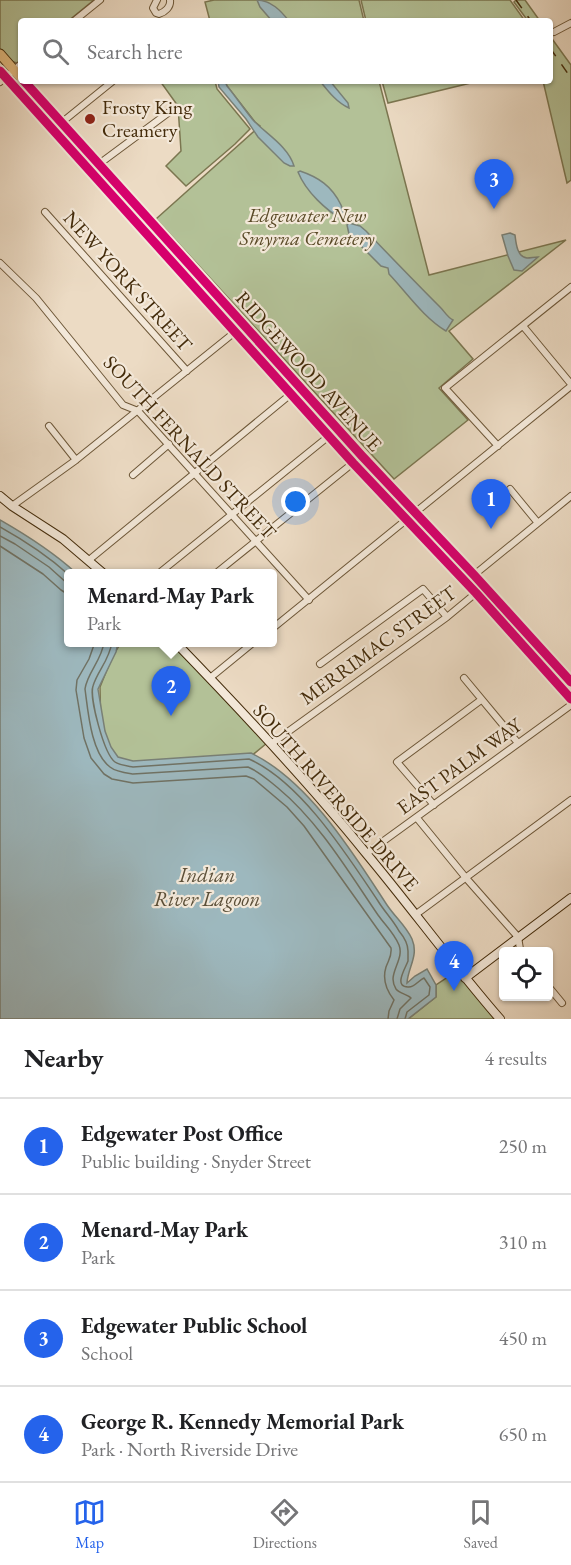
<!DOCTYPE html>
<meta charset="utf-8">
<style>
body{margin:0;font-family:"EB Garamond",serif;background:#f6f6f6;color:#202124}
.controls{position:absolute;right:18px;bottom:18px;display:grid;overflow:hidden;border-radius:6px;box-shadow:0 2px 4px #0004}
.controls button{width:54px;height:54px;display:grid;place-items:center;padding:0;border:0;border-bottom:2px solid #e0e0e0;background:#fff;color:#202124;font:30px sans-serif}
.you{position:absolute;left:296px;top:502px;width:21px;height:21px;margin:-15px;border:4px solid #fff;border-radius:50%;background:#1a73e8;box-shadow:0 0 0 9px #1a73e833}
.badge{display:grid;place-items:center;width:39px;height:39px;border-radius:50%;background:#2563eb;color:#fff;font-size:20px;font-weight:700}
.pin{position:absolute;translate:-50% -50px;filter:drop-shadow(0 2px 3px #0008)}
.pin::after{content:'';position:absolute;top:32px;width:21px;height:18px;background:inherit;clip-path:polygon(0 0,100% 0,50% 100%)}
.popup{position:absolute;left:64px;top:569px;width:213px;height:78px;box-sizing:border-box;display:grid;place-content:center;border-radius:6px;background:#fff;filter:drop-shadow(0 2px 4px #0005);font-size:20px;white-space:nowrap;color:#757577}
.popup b{font-size:22px;color:#202124}
.popup::after{content:'';position:absolute;left:50%;top:100%;margin-left:-12px;border:12px solid transparent;border-top-color:#fff}
.list{margin:0;padding:0;list-style:none}
h2{display:flex;justify-content:space-between;align-items:center;height:78px;margin:0;padding:0 24px;font-size:26px}
h2 small{font-size:20px;font-weight:400;color:#757577}
.list li{display:grid;grid-template-columns:39px 1fr auto;gap:18px;align-items:center;box-sizing:border-box;height:96px;padding:0 24px;border-top:2px solid #e0e0e0}
.list b{display:block;font-size:22px;white-space:nowrap}
.list p{margin:0;font-size:20px;white-space:nowrap;color:#757577}
.list em{font-size:20px;font-style:normal;color:#757577}
.icon{flex:none;width:33px;height:33px;fill:none;stroke:currentColor;stroke-width:2;stroke-linecap:round;stroke-linejoin:round}
.map{position:relative;flex:none;width:571px;height:1019px;overflow:hidden}
.search{position:absolute;background:#fff;box-shadow:0 2px 4px #0004;left:18px;right:18px;top:18px;height:66px;display:flex;align-items:center;gap:15px;box-sizing:border-box;padding:0 21px;border-radius:6px;color:#757577;font-size:22px}
.sheet{height:462px;background:#fff}
nav{display:flex;justify-content:space-around;align-items:center;box-sizing:border-box;height:84px;border-top:2px solid #e0e0e0;background:#fff;font-size:16px;color:#757577}
nav a{display:grid;justify-items:center;gap:3px}
nav .on{color:#2563eb}
.map>svg:first-child{display:block}
</style>
<div class="map">
<svg width="571" height="1019" viewBox="0 0 571 1019">
<rect width="100%" height="100%" fill="#ecdbc4"/>
<filter id="stains"><feTurbulence type="fractalNoise" baseFrequency=".00333" numOctaves="4"/><feColorMatrix values="0 0 0 0 .2 0 0 0 0 .09 0 0 0 0 .02 0 0 0 .5 -.17"/></filter>
<radialGradient id="worn" r=".72"><stop offset=".6" stop-color="#630" stop-opacity="0"/><stop offset="1" stop-color="#630" stop-opacity=".3"/></radialGradient>
<path fill="#b3c197" stroke="#7b7650" stroke-width="1.5" d="M 0,0 L 94,0 L 68,21 L 21,21 L 21,60 L 17,63 C 10,62 5,55 0,49 Z
M 214,0 L 359,0 L 364,21 L 210,21 L 205,2 Z
M 361,0 L 510,0 L 525,21 L 366,21 Z
M 516,0 L 525,0 L 540,21 L 528,21 L 514,2 Z
M 550,36 L 571,65 L 571,180 L 567,183 L 543,81 L 550,81 Z
M 160,81 L 215,81 L 217,89 L 250,129 L 235,144 L 186,186 L 166,166 L 181,151 L 178,106 Z
M 225,81 L 379,81 L 429,275 L 566,240 L 449,331 L 473,359 L 439,388 L 468,420 L 394,479 L 156,219 L 260,126 L 255,122 L 227,86 Z
M 382,81 L 479,81 L 388,103 Z
M 121,643 L 171,643 L 267,743 L 250,757 L 136,786 L 101,737 L 100,687 L 113,655 Z
M 457,971 L 495,1019 L 408,1019 L 436,997 L 436,985 Z"/>
<path fill="#9db8be" stroke="#798076" stroke-width="1.5" d="M 257,0 C 271,0 281,11 289,21 L 272,21 L 260,7 Z
M 218,81 L 225,81 L 227,86 C 236,97 244,109 253,120 C 266,134 288,146 294,166 L 290,166 L 284,163 L 258,137 L 246,119 L 219,87 Z
M 320,81 L 330,81 L 348,103 L 349,108 C 337,103 328,91 320,81 Z
M 300,171 C 318,177 332,186 341,205 C 343,210 344,214 346,219 L 344,221 C 326,210 306,192 298,172 Z
M 349,223 L 360,226 L 366,231 C 390,256 415,282 440,307 C 445,312 447,317 453,320 L 446,331 C 423,317 407,293 389,274 L 388,268 L 381,266 L 349,234 L 347,225 Z
M 510,233 L 515,235 C 516,243 517,257 527,258 C 531,258 534,257 538,257 L 522,271 L 514,270 L 508,256 L 502,235 Z
M 0,520 C 28,536 53,552 76,573 L 69,574 L 69,642 L 118,643 L 116,652 L 98,689 L 105,731 L 111,747 L 118,757 L 133,761 L 251,753 C 309,781 353,853 387,905 C 395,917 406,926 412,939 C 419,956 408,967 407,983 L 415,976 L 427,969 L 436,985 L 436,997 L 408,1019 L 0,1019 Z"/>
<g fill="none" stroke-linecap="round" stroke-linejoin="round">
<path stroke="#707264" stroke-width="1.5" d="M 0,527 C 25,541 48,556 69,575
M 0,536 L 15,544 L 49,567 L 69,585
M 0,546 L 43,574 L 61,590 L 69,595
M 95,642 L 89,659 L 77,680 L 76,690 L 84,738 L 91,758 L 104,774 L 112,779 L 133,783 L 246,776 L 254,779 L 287,807 L 304,826 L 391,948 C 392,956 389,959 386,967 C 382,980 386,990 394,1000 L 389,1011 L 388,1019
M 104,642 C 102,660 87,673 85,689 C 88,711 91,753 110,767 C 116,772 126,773 133,774 L 248,767 C 260,772 268,780 278,788 C 319,822 348,871 378,915 C 385,925 394,933 399,945 C 405,960 386,974 396,989 C 400,994 407,994 411,998 L 400,1009 L 397,1019
M 112,642 C 109,661 98,670 93,686 C 89,697 104,754 115,762 C 119,765 128,766 133,767 L 249,759 C 301,782 347,855 378,901 C 384,911 393,920 399,931 C 404,937 408,943 408,951 C 408,955 408,958 408,961 C 406,967 393,987 408,987 C 414,988 419,980 424,978 L 430,987 L 429,995 L 407,1012 L 405,1019"/>
<defs>
<path id="street" d="M 157,0 L 153,8 L 156,13 L 159,14 C 165,12 171,7 170,0
M 74,21 L 100,0
M 554,32 L 571,23
M 0,82 L 21,64
M 61,123 L 113,81
M 99,164 L 172,110
M 45,212 L 187,371
M 0,263 L 36,298 L 123,405 L 138,411 L 309,600
M 523,326 L 571,384
M 49,426 L 76,460
M 498,446 L 445,388 L 571,287
M 133,475 L 169,444
M 510,489 L 538,523
M 12,506 L 76,460 L 235,332
M 89,560 L 291,394
M 158,574 L 329,436
M 215,574 L 353,463
M 474,575 L 571,496
M 273,628 L 571,386
M 320,664 L 423,589 L 447,617
M 210,678 L 254,642
M 464,678 L 518,743
M 271,744 L 447,617 L 476,593
M 434,805 L 397,762 L 481,700
M 417,818 L 466,878 L 518,937 L 520,949 L 522,951
M 367,853 L 571,705
M 415,915 L 571,800
M 548,986 L 562,1003"/>
<path id="secondary" d="M 0,496 L 12,506 L 63,539 L 104,574
M 175,642 C 241,710 306,779 365,852 C 411,907 453,965 500,1019
M 465,978 L 571,898"/>
<path id="primary" d="M 0,54 L 21,78
M 0,71 L 353,463 L 476,593 L 571,699
M 24,81 L 362,456 L 474,575 L 571,682"/>
</defs>
<use href="#street" stroke="#6d5738" stroke-width="8"/>
<use href="#secondary" stroke="#432b0a" stroke-width="10"/>
<use href="#primary" stroke="#432b0a" stroke-width="11"/>
<use href="#street" stroke="#f3e8d9" stroke-width="6"/>
<use href="#secondary" stroke="#f3e8d9" stroke-width="8"/>
<use href="#primary" stroke="#e6be82" stroke-width="9"/>
<path stroke="#432b0a" stroke-width="1.5" stroke-dasharray="10 10" stroke-linecap="butt" d="M 516,0 L 531,21
M 550,48 L 571,78"/>
<defs>
<path id="cycleway" d="M 0,71 L 353,463 L 476,593 L 571,699
M 24,81 L 362,456 L 474,575 L 571,682"/>
</defs>
<use href="#cycleway" stroke="#f3e8d9" stroke-width="13"/>
<use href="#cycleway" stroke="#d6006c" stroke-width="9"/>
</g>
<circle fill="#8f2418" stroke="#f3e8d9" stroke-width="2" cx="90" cy="119" r="6"/>
<g text-anchor="middle" stroke-width="4.5" stroke-linejoin="round" paint-order="stroke">
<g font-size="20" fill="#432b0a" stroke="#f3e8d9" text-anchor="start">
<text x="102" y="114">Frosty King<tspan x="102" dy="23">Creamery</tspan></text>
</g>
<g font-size="20" font-style="italic" fill="#594926" stroke="#f3e8d9">
<text x="307" y="222">Edgewater New<tspan x="307" dy="23">Smyrna Cemetery</tspan></text>
</g>
<g font-size="20" fill="#432b0a" stroke="#f3e8d9">
<text transform="translate(128 281) rotate(48)" y="7">NEW YORK STREET</text>
<text transform="translate(309 371) rotate(48)" y="7">RIDGEWOOD AVENUE</text>
<text transform="translate(190 447) rotate(47)" y="7">SOUTH FERNALD STREET</text>
<text transform="translate(378 645) rotate(-36)" y="7">MERRIMAC STREET</text>
<text transform="translate(459 766) rotate(-36)" y="7">EAST PALM WAY</text>
<text transform="translate(336 797) rotate(49)" y="7">SOUTH RIVERSIDE DRIVE</text>
</g>
<g font-size="21" font-style="italic" fill="#5a4e37" stroke="#f3e8d9">
<text x="207" y="882">Indian<tspan x="207" dy="24">River Lagoon</tspan></text>
</g>
</g>
<rect width="100%" height="100%" filter="url(#stains)"/>
<rect width="100%" height="100%" fill="url(#worn)"/>
</svg>
<div class="controls">
<button><svg class="icon" aria-label="locate" viewBox="0 0 24 24"><circle cx="12" cy="12" r="6"/><path d="M12 2v4M12 18v4M2 12h4M18 12h4"/></svg></button>
</div>
<div class="you"></div>
<div class="pin badge" style="left:491px;top:529px">1</div>
<div class="pin badge" style="left:171px;top:716px">2</div>
<div class="popup"><b>Menard-May Park</b>Park</div>
<div class="pin badge" style="left:494px;top:209px">3</div>
<div class="pin badge" style="left:454px;top:991px">4</div>
<div class="search"><svg class="icon" aria-label="search" viewBox="0 0 24 24"><circle cx="10" cy="10" r="6"/><path d="M15 15l6 6"/></svg>Search here</div>
</div>
<section class="sheet">
<h2>Nearby<small>4 results</small></h2>
<ul class="list">
<li><span class="badge">1</span><div><b>Edgewater Post Office</b><p>Public building · Snyder Street</p></div><em>250 m</em></li>
<li><span class="badge">2</span><div><b>Menard-May Park</b><p>Park</p></div><em>310 m</em></li>
<li><span class="badge">3</span><div><b>Edgewater Public School</b><p>School</p></div><em>450 m</em></li>
<li><span class="badge">4</span><div><b>George R. Kennedy Memorial Park</b><p>Park · North Riverside Drive</p></div><em>650 m</em></li>
</ul>
</section>
<nav>
<a class="on"><svg class="icon" aria-label="map" viewBox="0 0 24 24"><path d="M3 6l6-2 6 2 6-2v14l-6 2-6-2-6 2zM9 4v14M15 6v14"/></svg>Map</a>
<a><svg class="icon" aria-label="directions" viewBox="0 0 24 24"><path d="M12 3l9 9-9 9-9-9zM9 14v-3h6M13 9l2 2-2 2"/></svg>Directions</a>
<a><svg class="icon" aria-label="saved" viewBox="0 0 24 24"><path d="M7 4h10v16l-5-4-5 4z"/></svg>Saved</a>
</nav>
